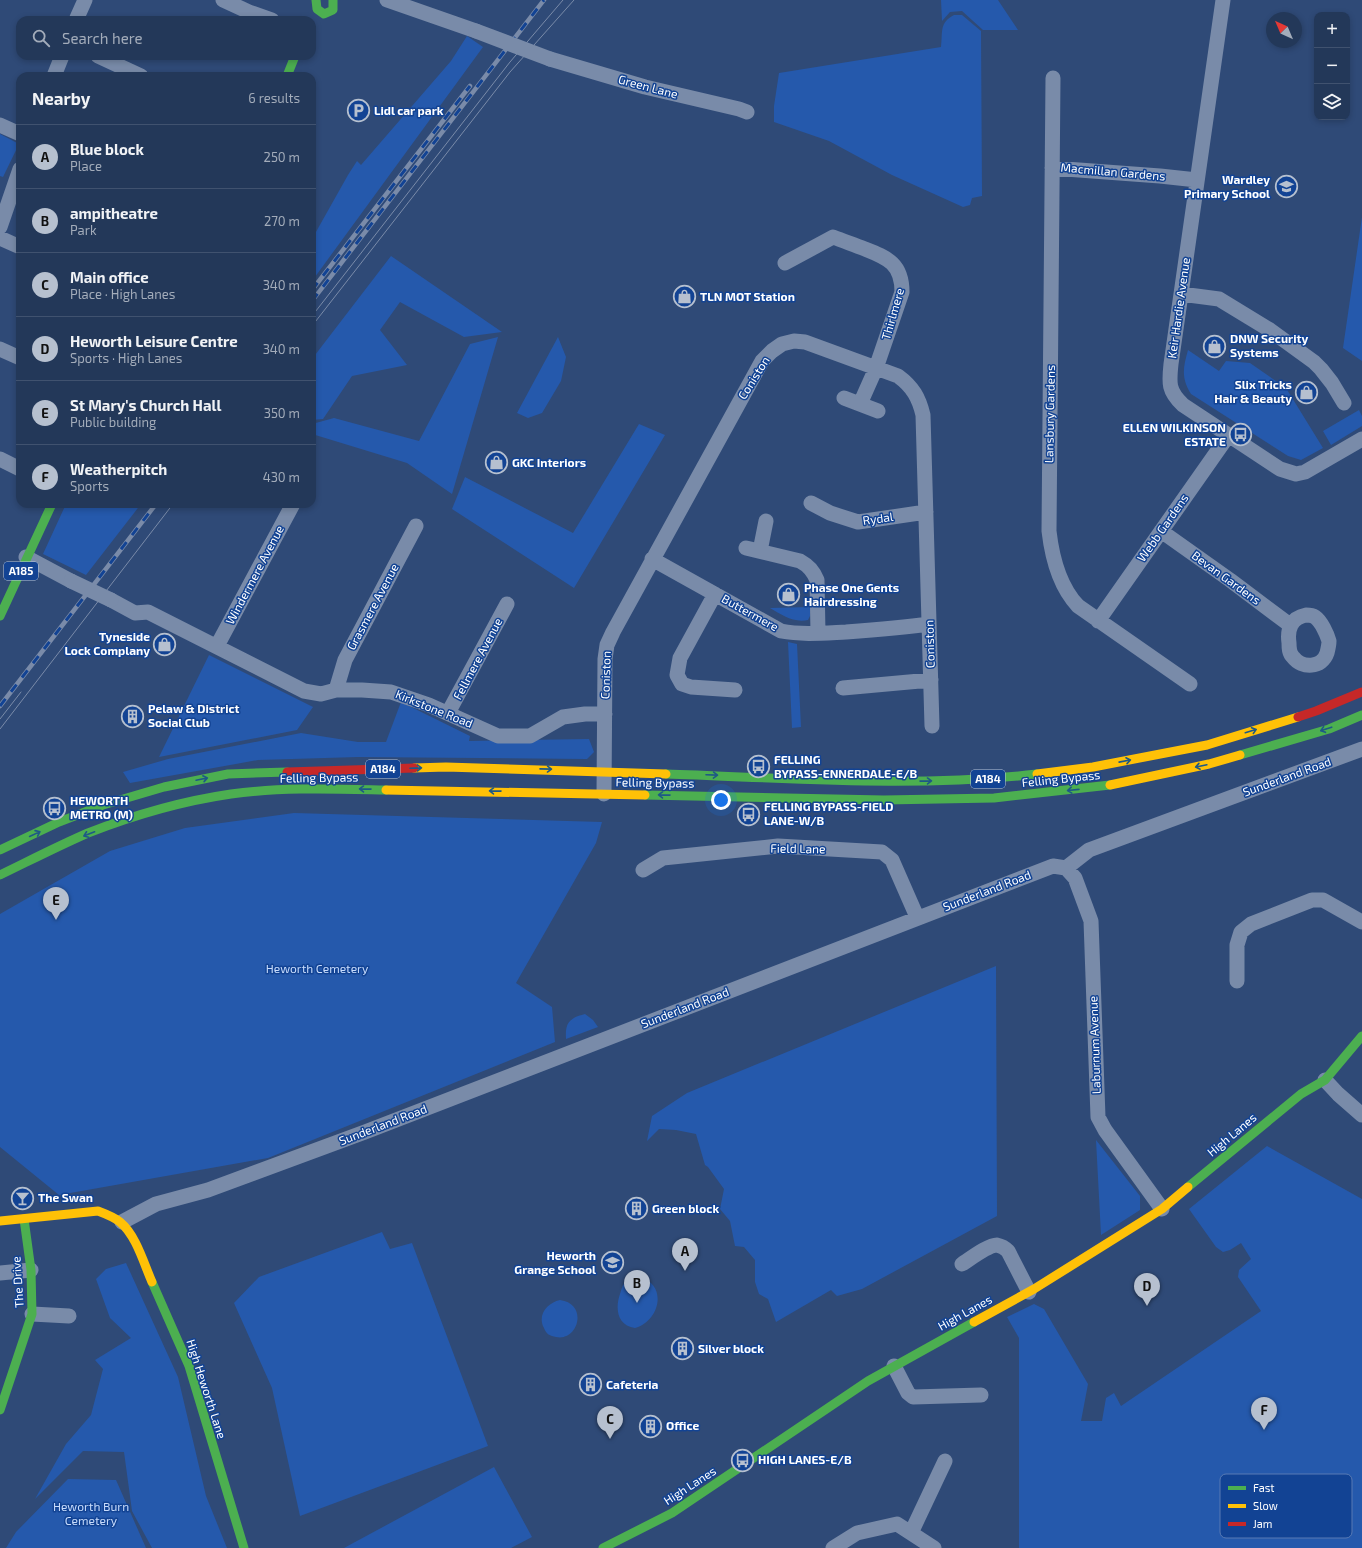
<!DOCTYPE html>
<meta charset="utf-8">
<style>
body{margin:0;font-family:"Exo 2",sans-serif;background:#2b3f5f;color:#f1f3f6}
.controls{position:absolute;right:12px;top:12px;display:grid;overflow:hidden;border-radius:8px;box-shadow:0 2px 6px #0003}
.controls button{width:36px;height:36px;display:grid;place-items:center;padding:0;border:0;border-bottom:1px solid #40526f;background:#233859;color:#f1f3f6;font:20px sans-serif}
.compass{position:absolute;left:1266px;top:12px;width:36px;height:36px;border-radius:50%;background:#233859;box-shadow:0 2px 6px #0003;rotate:316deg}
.you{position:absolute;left:721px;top:800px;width:14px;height:14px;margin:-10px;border:3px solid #fff;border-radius:50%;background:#1a73e8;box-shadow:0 0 0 6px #1a73e833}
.badge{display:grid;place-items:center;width:26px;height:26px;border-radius:50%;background:#b6c0cf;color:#111;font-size:13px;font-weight:700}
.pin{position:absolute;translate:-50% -33px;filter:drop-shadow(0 1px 2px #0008)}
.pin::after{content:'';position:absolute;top:21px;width:14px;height:12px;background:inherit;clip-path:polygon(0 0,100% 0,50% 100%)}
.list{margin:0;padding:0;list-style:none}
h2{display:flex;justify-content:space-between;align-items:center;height:52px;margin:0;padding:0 16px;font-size:17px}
h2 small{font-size:13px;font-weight:400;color:#a3acba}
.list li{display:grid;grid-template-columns:26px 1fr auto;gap:12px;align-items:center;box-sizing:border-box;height:64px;padding:0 16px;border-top:1px solid #40526f}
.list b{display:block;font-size:15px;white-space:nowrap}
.list p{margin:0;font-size:13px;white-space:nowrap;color:#a3acba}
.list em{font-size:13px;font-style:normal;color:#a3acba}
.icon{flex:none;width:22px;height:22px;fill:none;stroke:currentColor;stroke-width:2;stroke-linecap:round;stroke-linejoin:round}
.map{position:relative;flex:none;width:1362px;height:1548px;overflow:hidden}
.search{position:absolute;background:#233859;box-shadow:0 2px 6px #0003;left:16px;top:16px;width:300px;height:44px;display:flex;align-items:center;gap:10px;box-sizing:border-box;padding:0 14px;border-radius:12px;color:#a3acba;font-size:15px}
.panel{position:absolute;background:#233859;box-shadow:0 2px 6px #0003;left:16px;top:72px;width:300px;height:436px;border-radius:12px}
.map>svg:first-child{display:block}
</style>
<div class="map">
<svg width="1362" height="1548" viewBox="0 0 1362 1548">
<rect width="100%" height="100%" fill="#2f4a77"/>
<path fill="#2559ac" d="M 941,0 L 998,0 L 1018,30 L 983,30 L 962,11 L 950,12 L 942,21 Z
M 954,15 L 962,15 L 981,31 L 982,196 L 972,198 L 970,205 L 963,207 L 892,175 L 829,141 L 774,122 L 774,106 L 779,73 L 941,47 C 943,31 939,23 954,15 Z
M 467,36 L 483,47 L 312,281 L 312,239 L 348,175 L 357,161 L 361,165 L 451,61 Z
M 0,134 L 19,144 L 3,177 L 0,176 Z
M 1362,217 L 1362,361 L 1343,348 Z
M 391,256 L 502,332 L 464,337 L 400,302 L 380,330 L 407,365 L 352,376 L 323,419 L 312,420 L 312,359 Z
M 498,337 L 452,494 L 407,463 L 312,434 L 312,424 L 334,418 L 419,441 L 470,344 Z
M 558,337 L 566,357 L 561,381 L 542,413 L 528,418 L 517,413 Z
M 1188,350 L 1219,371 L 1226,361 L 1250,363 L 1286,388 L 1323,448 L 1301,460 L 1288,456 L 1191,394 C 1181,378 1183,368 1188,350 Z
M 1359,410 L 1362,416 L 1362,426 L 1331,445 L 1323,431 Z
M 639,424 L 665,435 L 574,588 L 452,509 L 465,477 L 573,533 Z
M 66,504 L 141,504 L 86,575 L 43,554 Z
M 810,607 L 810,616 L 808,620 C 793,623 782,615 770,608 Z
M 788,642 L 797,644 L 801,727 L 792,728 Z
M 209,655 L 313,707 L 297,730 L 159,757 Z
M 401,702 L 470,736 L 469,741 L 589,739 L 594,752 L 587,759 L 358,757 L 258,760 L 130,783 L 123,772 L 168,759 L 301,733 L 358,742 L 386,742 Z
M 294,813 L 602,822 L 596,843 L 516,983 L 552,1007 L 555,1042 L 268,1158 L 59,1195 L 0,1147 L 0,914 L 110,851 L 185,828 Z
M 996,966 L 997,1216 L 862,1289 L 837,1296 L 831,1290 L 776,1322 L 768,1299 L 759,1294 L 755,1282 L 755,1260 L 744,1247 L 735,1246 L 730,1221 L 720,1209 L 724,1189 L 708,1167 L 705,1165 L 696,1134 L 676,1130 L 659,1129 L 647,1141 L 652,1116 L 687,1093 Z
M 585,1014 L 593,1020 L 598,1027 L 566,1039 C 565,1023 569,1018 585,1014 Z
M 1096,1140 L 1140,1196 L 1140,1210 L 1101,1235 Z
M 1267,1146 L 1362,1199 L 1362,1548 L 1019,1548 L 1019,1338 L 1007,1317 L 1034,1304 L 1044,1309 L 1088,1384 L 1081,1421 L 1102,1421 L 1106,1398 L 1114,1393 L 1121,1406 L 1261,1311 L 1238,1277 L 1239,1270 L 1251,1259 L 1241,1243 L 1230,1250 L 1223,1252 L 1216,1247 L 1189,1209 Z
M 382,1232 L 390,1249 L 412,1243 L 488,1446 L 300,1516 L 272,1388 L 234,1303 L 259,1277 Z
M 126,1263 L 178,1377 L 206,1496 L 227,1548 L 152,1548 L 132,1511 L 124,1452 L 83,1451 L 35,1499 L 66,1444 L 91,1415 L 103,1369 L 95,1360 L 131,1338 L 110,1318 L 96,1279 L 106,1269 Z
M 640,1277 C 668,1285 660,1321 635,1328 C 617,1326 615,1308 620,1294 C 621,1291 622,1287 623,1285 C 627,1280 635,1278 640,1277 Z
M 560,1300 C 589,1304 578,1342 556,1337 C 550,1336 546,1334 544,1328 C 537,1315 547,1303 560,1300 Z
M 494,1467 L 532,1537 L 511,1548 L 344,1548 Z
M 68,1479 L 116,1480 L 146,1548 L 6,1548 L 16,1532 Z"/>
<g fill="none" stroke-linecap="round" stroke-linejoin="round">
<path stroke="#798ba9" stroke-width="15" d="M 223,0 L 249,12 L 272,20
M 387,0 L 476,31
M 1223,0 L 1171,364 C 1169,383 1168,391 1183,405 L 1280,469 L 1296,474 L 1305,472 L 1362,439
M 76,20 L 85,0
M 98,56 L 141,76
M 550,59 L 645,87 L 739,109 L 747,112
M 54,76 L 62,56
M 1053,78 L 1049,531 C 1052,557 1060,587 1078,606 L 1190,684
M 0,125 L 20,134
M 1052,168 L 1160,176 L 1197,180
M 0,227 L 20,169
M 0,238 L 20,247
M 785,263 L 833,237 C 844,241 854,245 865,249 C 888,258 902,264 902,292 L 876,368 L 860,404
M 1181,294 L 1219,299 L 1270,330 L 1314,362 L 1321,369 L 1332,383 L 1344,403
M 0,349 L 20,358
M 844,398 L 878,411
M 0,459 L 20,469
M 811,503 L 830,513 L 858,522 L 926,512
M 1161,531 L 1230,580 L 1290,625
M 746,548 L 800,561 C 809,566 813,571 817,580 L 818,633
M 760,551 L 766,521
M 26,557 L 71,581
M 652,559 L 781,631 C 802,635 824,633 846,632 C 874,630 901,628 929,624
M 715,594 L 680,658 L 677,675 L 682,684 L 691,687 L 735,690
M 111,600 L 135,613 L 148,612 L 304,691 L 321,694 L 336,690 L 362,690 L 391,692 L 429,705 L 498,736 L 530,736 L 563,717 L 585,714 L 605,714
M 1306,615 C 1309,615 1312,615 1315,617 C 1321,621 1327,634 1329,641 C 1329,644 1328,649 1327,653 C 1322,668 1302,669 1293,657 C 1289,653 1289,648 1289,643 C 1287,629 1291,618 1306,615 Z
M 1098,621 L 1228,436
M 217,646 L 293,504
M 843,688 L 931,680
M 336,690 L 345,660 L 416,526
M 448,713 L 507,604
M 604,794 L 605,659 L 607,645 L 613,632 L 762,361 L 772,351 L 782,344 L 794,341 L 805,342 L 898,376 C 913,387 919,398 923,415 L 932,726
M 1066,868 L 1075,878 L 1091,921 L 1098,1117 L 1105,1130 L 1162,1209
M 643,870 L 663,858 L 778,846 L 882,852 L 892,860 L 917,917
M 1237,981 L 1237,945 L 1241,932 L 1251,924 L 1312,900 L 1323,900 L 1362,922
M 1325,1080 L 1338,1094 L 1362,1115
M 122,1222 L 156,1204 L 208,1190 L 365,1132 L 1053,866 L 1066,868 L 1089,850 L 1362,749
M 962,1264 C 970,1259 988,1245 997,1245 C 1002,1246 1005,1248 1008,1251 L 1029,1292
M 0,1273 L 31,1270
M 32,1314 L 69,1316
M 894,1366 L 908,1393 L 913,1397 L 981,1395
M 911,1533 L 945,1461
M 833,1548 L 857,1533 L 897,1524 L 934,1548"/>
<path stroke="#4caf50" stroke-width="9" d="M 316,0 L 317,9 L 324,14 L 333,10 L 333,0
M 287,76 L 295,56
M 0,616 L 52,504
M 1240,755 L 1329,729 L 1362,715
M 666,774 C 790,778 914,788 1037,774
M 645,795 L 884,800 L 994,798 L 1110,785
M 0,850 L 59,822 L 103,805 L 164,787 L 228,774 L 287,772
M 0,875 C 29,861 58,846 88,833 C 134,815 183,801 231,794 C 282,787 335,789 386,790
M 1188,1187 L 1301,1094 L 1325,1080 L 1362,1036
M 152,1282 L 189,1366 L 244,1548
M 0,1410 L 32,1314 L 31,1270 L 24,1219
M 603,1548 L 672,1513 L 868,1381 L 974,1322"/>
<path stroke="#ffc107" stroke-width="9" d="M 414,768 L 446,767 L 666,774
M 1037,774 L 1093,767 L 1207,745 L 1298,717
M 1110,785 L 1209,764 L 1240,755
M 386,790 L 645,795
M 0,1221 L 98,1211 C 106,1214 114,1217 120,1222 C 136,1235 144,1264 152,1282
M 974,1322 L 1034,1289 L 1162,1209 L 1188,1187"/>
<path stroke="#c62828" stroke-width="9" d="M 1298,717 L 1316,711 L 1362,692
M 287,772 L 414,768"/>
<path stroke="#7a8ba9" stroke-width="1" d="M 312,316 L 510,62 L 563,0
M 312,326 L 510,72 L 574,0
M 0,719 L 21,692
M 0,729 L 173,504"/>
<defs>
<path id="rail" d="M 312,290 L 470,86
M 312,301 L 544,0
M 0,706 L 156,504"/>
</defs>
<use href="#rail" stroke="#7a8ba9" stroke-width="4.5"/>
<use href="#rail" stroke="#124394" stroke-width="3" stroke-dasharray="9" stroke-linecap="butt"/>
<path stroke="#798ba9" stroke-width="15" d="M 476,31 L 550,59
M 71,581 L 111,600"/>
</g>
<defs><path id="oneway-shaft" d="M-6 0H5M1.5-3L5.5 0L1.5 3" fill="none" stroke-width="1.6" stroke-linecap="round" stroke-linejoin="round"/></defs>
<g stroke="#1e5986">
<use href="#oneway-shaft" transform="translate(1326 729) rotate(162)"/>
<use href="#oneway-shaft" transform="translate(1251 731) rotate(-17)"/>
<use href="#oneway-shaft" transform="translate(1125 761) rotate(-11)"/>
<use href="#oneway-shaft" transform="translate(1201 766) rotate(168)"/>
<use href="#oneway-shaft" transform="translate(416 768) rotate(-2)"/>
<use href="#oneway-shaft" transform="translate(546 769) rotate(1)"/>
<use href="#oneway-shaft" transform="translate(712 775) rotate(2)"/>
<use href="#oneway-shaft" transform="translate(202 779) rotate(-12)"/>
<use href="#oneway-shaft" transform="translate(926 781) rotate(-1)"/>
<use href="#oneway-shaft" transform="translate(365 789) rotate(-179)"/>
<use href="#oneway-shaft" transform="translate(1073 790) rotate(174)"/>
<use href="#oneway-shaft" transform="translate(495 791) rotate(-179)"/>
<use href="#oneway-shaft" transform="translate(664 795) rotate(-179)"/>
<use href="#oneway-shaft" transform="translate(35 834) rotate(-25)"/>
<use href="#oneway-shaft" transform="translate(89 834) rotate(159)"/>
</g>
<defs>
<symbol id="parking-ring" viewBox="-11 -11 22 22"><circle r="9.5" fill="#124394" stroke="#b6c0cf" stroke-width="1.5"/><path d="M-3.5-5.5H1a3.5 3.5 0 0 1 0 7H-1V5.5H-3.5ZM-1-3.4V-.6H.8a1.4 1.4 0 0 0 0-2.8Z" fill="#b6c0cf"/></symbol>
<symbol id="school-ring" viewBox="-11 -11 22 22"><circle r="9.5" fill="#124394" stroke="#b6c0cf" stroke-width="1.5"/><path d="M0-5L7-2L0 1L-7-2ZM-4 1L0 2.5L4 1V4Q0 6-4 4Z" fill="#b6c0cf"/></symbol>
<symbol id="shop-ring" viewBox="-11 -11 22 22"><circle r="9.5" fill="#124394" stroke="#b6c0cf" stroke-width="1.5"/><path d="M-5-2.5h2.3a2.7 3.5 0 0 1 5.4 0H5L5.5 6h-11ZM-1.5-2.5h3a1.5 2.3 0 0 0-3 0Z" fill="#b6c0cf"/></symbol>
<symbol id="bus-ring" viewBox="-11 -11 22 22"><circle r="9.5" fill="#124394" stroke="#b6c0cf" stroke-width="1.5"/><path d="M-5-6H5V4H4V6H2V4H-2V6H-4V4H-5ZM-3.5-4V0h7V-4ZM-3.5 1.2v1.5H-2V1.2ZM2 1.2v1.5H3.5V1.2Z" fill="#b6c0cf"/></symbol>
<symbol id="building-ring" viewBox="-11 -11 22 22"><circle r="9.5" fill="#124394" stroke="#b6c0cf" stroke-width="1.5"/><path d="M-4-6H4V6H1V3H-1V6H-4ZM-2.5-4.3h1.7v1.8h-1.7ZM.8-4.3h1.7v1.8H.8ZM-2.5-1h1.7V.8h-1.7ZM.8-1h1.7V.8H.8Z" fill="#b6c0cf"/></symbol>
<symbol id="bar-ring" viewBox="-11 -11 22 22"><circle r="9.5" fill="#124394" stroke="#b6c0cf" stroke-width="1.5"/><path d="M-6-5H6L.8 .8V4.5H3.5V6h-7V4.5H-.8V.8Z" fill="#b6c0cf"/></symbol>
</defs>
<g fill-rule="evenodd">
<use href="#parking-ring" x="346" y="98" width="25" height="25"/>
<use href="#school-ring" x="1274" y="174" width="25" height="25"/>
<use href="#shop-ring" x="672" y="284" width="25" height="25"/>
<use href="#shop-ring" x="1202" y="334" width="25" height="25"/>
<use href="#shop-ring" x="1294" y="380" width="25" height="25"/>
<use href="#bus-ring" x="1228" y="422" width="25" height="25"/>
<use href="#shop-ring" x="484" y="450" width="25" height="25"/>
<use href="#shop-ring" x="776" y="582" width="25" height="25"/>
<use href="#shop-ring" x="152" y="632" width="25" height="25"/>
<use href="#building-ring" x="120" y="704" width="25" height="25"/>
<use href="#bus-ring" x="746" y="754" width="25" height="25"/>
<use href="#bus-ring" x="42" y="796" width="25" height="25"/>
<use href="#bus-ring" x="736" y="802" width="25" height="25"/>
<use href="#bar-ring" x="10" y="1186" width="25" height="25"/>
<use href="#building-ring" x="624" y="1196" width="25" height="25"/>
<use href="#school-ring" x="600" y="1250" width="25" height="25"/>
<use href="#building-ring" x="670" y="1336" width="25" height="25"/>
<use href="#building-ring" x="578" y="1372" width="25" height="25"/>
<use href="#building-ring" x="638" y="1414" width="25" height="25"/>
<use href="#bus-ring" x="730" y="1448" width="25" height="25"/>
</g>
<g text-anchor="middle" stroke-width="3" stroke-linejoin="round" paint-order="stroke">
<g fill="#124394" stroke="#b8c7df" stroke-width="1">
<rect x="4" y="562" width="34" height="18" rx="3"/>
<rect x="366" y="760" width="34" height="18" rx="3"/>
<rect x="971" y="770" width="34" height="18" rx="3"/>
</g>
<g font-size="11" font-weight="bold" fill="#fff">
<text x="21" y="575">A185</text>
<text x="383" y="773">A184</text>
<text x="988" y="783">A184</text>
</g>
<g font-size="12" fill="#fff" stroke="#124394">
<text transform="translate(648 87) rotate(15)" y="4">Green Lane</text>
<text transform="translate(1113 172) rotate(5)" y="4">Macmillan Gardens</text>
<text transform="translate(1179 308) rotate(-82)" y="4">Keir Hardie Avenue</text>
<text transform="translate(893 314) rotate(-74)" y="4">Thirlmere</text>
<text transform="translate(754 378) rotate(-58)" y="4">Coniston</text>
<text transform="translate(1050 414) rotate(-89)" y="4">Lansbury Gardens</text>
<text transform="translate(878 519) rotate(-8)" y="4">Rydal</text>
<text transform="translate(1163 528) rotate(-55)" y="4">Webb Gardens</text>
<text transform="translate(255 575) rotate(-62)" y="4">Windermere Avenue</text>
<text transform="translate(1226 578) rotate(36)" y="4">Bevan Gardens</text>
<text transform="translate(373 607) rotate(-62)" y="4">Grasmere Avenue</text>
<text transform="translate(750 613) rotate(29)" y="4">Buttermere</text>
<text transform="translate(930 644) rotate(-92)" y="4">Coniston</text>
<text transform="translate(478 659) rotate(-62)" y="4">Fellmere Avenue</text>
<text transform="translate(606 675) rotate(-88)" y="4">Coniston</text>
<text transform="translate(434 709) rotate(22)" y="4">Kirkstone Road</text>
<text transform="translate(1287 777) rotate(-20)" y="4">Sunderland Road</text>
<text transform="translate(319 778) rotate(-1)" y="4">Felling Bypass</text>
<text transform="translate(1061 779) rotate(-6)" y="4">Felling Bypass</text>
<text transform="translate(655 783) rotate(1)" y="4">Felling Bypass</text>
<text transform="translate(798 849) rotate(1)" y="4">Field Lane</text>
<text transform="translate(987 891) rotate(-21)" y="4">Sunderland Road</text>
<text transform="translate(685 1008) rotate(-21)" y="4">Sunderland Road</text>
<text transform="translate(1095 1045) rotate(-92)" y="4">Laburnum Avenue</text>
<text transform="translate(383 1125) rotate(-21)" y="4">Sunderland Road</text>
<text transform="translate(1232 1135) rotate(-40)" y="4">High Lanes</text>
<text transform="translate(18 1282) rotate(-94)" y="4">The Drive</text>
<text transform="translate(965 1313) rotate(-29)" y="4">High Lanes</text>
<text transform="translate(206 1389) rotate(72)" y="4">High Heworth Lane</text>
<text transform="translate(690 1486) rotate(-33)" y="4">High Lanes</text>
</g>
<g font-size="12" font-weight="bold" fill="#fff" stroke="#124394" text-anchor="start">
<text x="374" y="115">Lidl car park</text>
<text x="1270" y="184" text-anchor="end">Wardley<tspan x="1270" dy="14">Primary School</tspan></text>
<text x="700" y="301">TLN MOT Station</text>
<text x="1230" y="343">DNW Security<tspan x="1230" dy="14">Systems</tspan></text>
<text x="1292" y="389" text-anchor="end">Slix Tricks<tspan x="1292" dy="14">Hair &amp; Beauty</tspan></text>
<text x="1226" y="432" text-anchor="end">ELLEN WILKINSON<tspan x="1226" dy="14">ESTATE</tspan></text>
<text x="512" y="467">GKC Interiors</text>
<text x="804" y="592">Phase One Gents<tspan x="804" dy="14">Hairdressing</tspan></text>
<text x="150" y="641" text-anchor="end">Tyneside<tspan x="150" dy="14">Lock Complany</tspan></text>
<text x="148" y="713">Pelaw &amp; District<tspan x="148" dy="14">Social Club</tspan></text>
<text x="774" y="764">FELLING<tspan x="774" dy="14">BYPASS-ENNERDALE-E/B</tspan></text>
<text x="70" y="805">HEWORTH<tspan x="70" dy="14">METRO (M)</tspan></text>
<text x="764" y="811">FELLING BYPASS-FIELD<tspan x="764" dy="14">LANE-W/B</tspan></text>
<text x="38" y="1202">The Swan</text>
<text x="652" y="1213">Green block</text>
<text x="596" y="1260" text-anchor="end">Heworth<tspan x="596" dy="14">Grange School</tspan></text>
<text x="698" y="1353">Silver block</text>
<text x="606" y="1389">Cafeteria</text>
<text x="666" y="1430">Office</text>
<text x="758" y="1464">HIGH LANES-E/B</text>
</g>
<g font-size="12" fill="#c9ddfd" stroke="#124394">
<text x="317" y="973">Heworth Cemetery</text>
<text x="91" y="1511">Heworth Burn<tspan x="91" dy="14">Cemetery</tspan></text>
</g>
</g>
<rect x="1220" y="1474" width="132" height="64" rx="6" fill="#124394" stroke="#597bb4" stroke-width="1"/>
<rect x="1228" y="1486" width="18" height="4" fill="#4caf50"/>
<rect x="1228" y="1504" width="18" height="4" fill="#ffc107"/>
<rect x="1228" y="1522" width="18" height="4" fill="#c62828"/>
<g font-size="11" fill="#fff">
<text x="1253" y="1492">Fast</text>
<text x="1253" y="1510">Slow</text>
<text x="1253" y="1528">Jam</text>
</g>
</svg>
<div class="controls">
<button>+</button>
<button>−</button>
<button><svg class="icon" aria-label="layers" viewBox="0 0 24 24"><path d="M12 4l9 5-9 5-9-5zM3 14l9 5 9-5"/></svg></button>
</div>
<svg class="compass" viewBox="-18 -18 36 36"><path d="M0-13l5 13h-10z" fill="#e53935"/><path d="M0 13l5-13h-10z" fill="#a3acba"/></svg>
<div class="you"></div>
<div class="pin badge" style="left:685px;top:1271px">A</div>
<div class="pin badge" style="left:637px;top:1303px">B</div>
<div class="pin badge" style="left:610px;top:1439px">C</div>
<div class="pin badge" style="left:1147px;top:1306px">D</div>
<div class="pin badge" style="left:56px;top:920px">E</div>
<div class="pin badge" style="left:1264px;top:1430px">F</div>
<div class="search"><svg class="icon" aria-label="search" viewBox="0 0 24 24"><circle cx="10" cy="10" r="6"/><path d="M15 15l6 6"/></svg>Search here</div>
<section class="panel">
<h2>Nearby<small>6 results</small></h2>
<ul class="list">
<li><span class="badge">A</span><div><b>Blue block</b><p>Place</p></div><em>250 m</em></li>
<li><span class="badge">B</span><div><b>ampitheatre</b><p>Park</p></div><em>270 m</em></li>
<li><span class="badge">C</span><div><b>Main office</b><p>Place · High Lanes</p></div><em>340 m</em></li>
<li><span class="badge">D</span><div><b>Heworth Leisure Centre</b><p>Sports · High Lanes</p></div><em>340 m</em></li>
<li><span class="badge">E</span><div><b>St Mary's Church Hall</b><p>Public building</p></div><em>350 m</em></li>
<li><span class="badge">F</span><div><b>Weatherpitch</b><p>Sports</p></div><em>430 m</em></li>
</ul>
</section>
</div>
